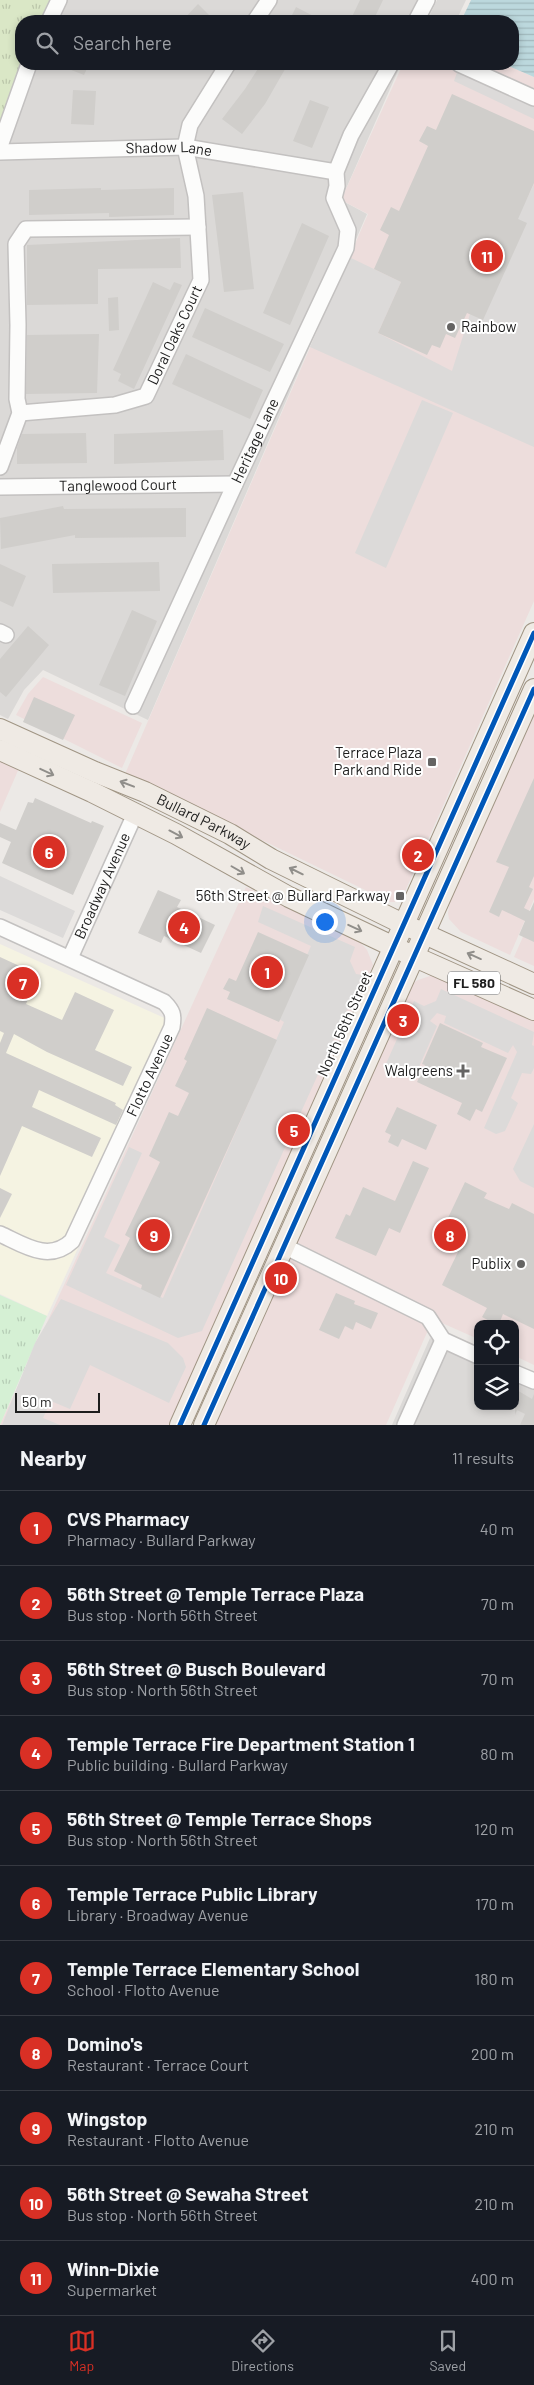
<!DOCTYPE html>
<meta charset="utf-8">
<style>
body{margin:0;font-family:Barlow,sans-serif;background:#20242c;color:#f1f3f6}
.controls{position:absolute;right:15px;bottom:15px;display:grid;overflow:hidden;border-radius:10px;box-shadow:0 2px 8px #0003}
.controls button{width:45px;height:45px;display:grid;place-items:center;padding:0;border:0;border-bottom:1px solid #363941;background:#171b24;color:#f1f3f6;font:25px sans-serif}
.scale{position:absolute;left:15px;bottom:12px;width:85px;box-sizing:border-box;padding-left:5px;border:2px solid #1d1d1d;border-top:0;font-size:14px;line-height:18px;white-space:nowrap;color:#1d1d1d;-webkit-text-stroke:4px #fff;paint-order:stroke}
.you{position:absolute;left:324px;top:921px;width:18px;height:18px;margin:-12px;border:4px solid #fff;border-radius:50%;background:#1a73e8;box-shadow:0 0 0 8px #1a73e833}
.badge{display:grid;place-items:center;width:32px;height:32px;border-radius:50%;background:#d93025;color:#fff;font-size:16px;font-weight:700}
.pin{position:absolute;translate:-50% -50%;border:2px solid #fff;box-shadow:0 1px 5px #0006}
.list{margin:0;padding:0;list-style:none}
h2{display:flex;justify-content:space-between;align-items:center;height:65px;margin:0;padding:0 20px;font-size:21px}
h2 small{font-size:16px;font-weight:400;color:#9ea1a6}
.list li{display:grid;grid-template-columns:32px 1fr auto;gap:15px;align-items:center;box-sizing:border-box;height:75px;padding:0 20px;border-top:1px solid #363941}
.list b{display:block;font-size:19px;white-space:nowrap}
.list p{margin:0;font-size:16px;white-space:nowrap;color:#9ea1a6}
.list em{font-size:16px;font-style:normal;color:#9ea1a6}
.icon{flex:none;width:28px;height:28px;fill:none;stroke:currentColor;stroke-width:2;stroke-linecap:round;stroke-linejoin:round}
.map{position:relative;flex:none;width:534px;height:1425px;overflow:hidden}
.search{position:absolute;background:#171b24;box-shadow:0 2px 8px #0003;left:15px;right:15px;top:15px;height:55px;display:flex;align-items:center;gap:12px;box-sizing:border-box;padding:0 18px;border-radius:20px;color:#9ea1a6;font-size:19px}
.sheet{height:890px;background:#171b24}
nav{display:flex;justify-content:space-around;align-items:center;box-sizing:border-box;height:70px;border-top:1px solid #363941;background:#171b24;font-size:14px;color:#9ea1a6}
nav a{display:grid;justify-items:center;gap:2px}
nav .on{color:#d93025}
.map>svg:first-child{display:block}
</style>
<div class="map">
<svg width="534" height="1425" viewBox="0 0 534 1425">
<defs>
<pattern id="grass-tufts" width="24" height="20" patternUnits="userSpaceOnUse" patternTransform="scale(1.25)"><rect width="24" height="20" fill="#dae7c6"/><path d="M3 7l-1-3M5 7V3M7 7l1-3M15 17l-1-3M17 17v-4M19 17l1-3" fill="none" stroke="#bbc6aa"/></pattern>
<pattern id="park-tufts" width="24" height="20" patternUnits="userSpaceOnUse" patternTransform="scale(1.25)"><rect width="24" height="20" fill="#d5f0d4"/><path d="M3 7l-1-3M5 7V3M7 7l1-3M15 17l-1-3M17 17v-4M19 17l1-3" fill="none" stroke="#b6cdb6"/></pattern>
<pattern id="water-rules" width="6" height="5" patternUnits="userSpaceOnUse" patternTransform="scale(1.25)"><rect width="6" height="5" fill="#bcd8dd"/><path d="M0 2.5h6" fill="none" stroke="#a1b9bd"/></pattern>
</defs>
<rect width="100%" height="100%" fill="#ece9e6"/>
<path fill="#dbd9d7" d="M 54,0 L 432,0 L 421,21 L 44,21 Z
M 437,0 L 466,0 L 456,21 L 427,21 Z
M 23,64 L 401,64 L 341,200 L 367,214 L 148,720 L 43,670 L 24,690 L 8,719 L 0,715 L 0,134 Z
M 430,1338 L 436,1342 L 398,1425 L 392,1425 Z
M 446,1349 L 478,1363 L 478,1406 L 515,1406 L 515,1380 L 534,1389 L 534,1425 L 411,1425 Z"/>
<path fill="#eddddc" d="M 403,64 L 436,64 L 440,66 L 441,64 L 504,64 L 534,77 L 534,601 L 403,896 L 397,902 L 390,902 L 125,774 L 368,214 L 341,200 Z
M 43,677 L 142,723 L 122,768 L 16,715 L 28,694 Z
M 534,709 L 534,899 L 510,955 L 461,932 L 449,919 L 448,913 L 450,901 Z
M 0,758 L 20,766 L 0,812 Z
M 246,887 L 360,942 L 367,950 L 373,965 L 170,1425 L 0,1425 Z
M 534,912 L 534,966 L 514,957 Z
M 433,975 L 534,1021 L 534,1365 L 515,1356 L 515,1324 L 478,1324 L 478,1339 L 433,1319 L 386,1425 L 215,1425 L 410,985 L 418,980 Z"/>
<path fill="#f5f3e2" d="M 0,944 L 180,1025 L 47,1316 L 0,1294 Z"/>
<path fill="url(#grass-tufts)" d="M 0,0 L 52,0 L 42,21 L 21,21 L 21,64 L 0,131 Z"/>
<path fill="url(#park-tufts)" d="M 0,1295 L 47,1316 L 0,1425 Z"/>
<path fill="#dcdad9" d="M 460,64 L 534,102 L 534,119 L 454,81 Z
M 534,184 L 534,447 L 310,347 L 349,257 L 401,282 L 378,333 L 452,371 L 470,314 Z
M 422,400 L 453,413 L 386,568 L 355,553 Z
M 0,876 L 75,911 L 63,938 L 0,910 Z
M 263,906 L 355,947 L 350,961 L 356,974 L 363,975 L 202,1331 L 178,1338 L 66,1285 L 129,1147 L 142,1153 L 104,1237 L 120,1245 L 106,1273 L 163,1298 L 284,1022 L 279,1019 L 311,946 L 258,922 Z
M 441,989 L 534,1032 L 532,1045 L 534,1046 L 534,1068 L 531,1074 L 522,1073 L 511,1098 L 518,1103 L 505,1131 L 496,1134 L 484,1128 L 517,1052 L 513,1045 L 508,1053 L 444,1023 L 446,1016 L 437,1013 L 430,1021 L 437,1026 L 415,1076 L 385,1066 L 414,1001 L 424,1006 L 436,1001 Z
M 534,1124 L 534,1188 L 520,1181 L 513,1169 Z
M 61,1299 L 168,1343 L 183,1358 L 186,1367 L 169,1403 L 90,1365 L 70,1409 L 51,1401 L 43,1418 L 60,1425 L 2,1425 L 35,1343 Z"/>
<path fill="url(#water-rules)" d="M 471,0 L 534,0 L 534,77 L 504,64 L 513,64 L 513,21 L 461,21 Z"/>
<path fill="#d0cecb" d="M 360,0 L 383,0 L 373,21 L 350,21 Z
M 198,4 L 215,21 L 182,21 Z
M 296,7 L 323,21 L 289,21 Z
M 56,64 L 89,64 L 84,75 Z
M 261,64 L 288,64 L 265,104 L 242,134 L 222,119 L 245,89 Z
M 73,90 L 96,91 L 94,125 L 71,124 Z
M 452,94 L 534,131 L 534,183 L 518,219 L 527,223 L 483,320 L 467,313 L 455,338 L 446,334 L 440,348 L 432,345 L 427,355 L 378,333 L 401,282 L 374,269 L 389,235 L 380,230 L 391,207 L 399,211 L 428,146 L 419,141 L 427,126 L 436,130 Z
M 310,100 L 329,107 L 312,148 L 293,141 Z
M 101,188 L 101,190 L 174,188 L 174,215 L 109,217 L 109,213 L 29,215 L 29,190 Z
M 243,192 L 254,289 L 224,292 L 212,195 Z
M 302,223 L 329,236 L 290,325 L 263,313 Z
M 180,238 L 181,268 L 98,269 L 98,304 L 27,305 L 27,245 Z
M 153,282 L 170,290 L 174,282 L 182,285 L 134,389 L 118,381 L 121,374 L 113,370 Z
M 118,297 L 119,330 L 109,331 L 108,298 Z
M 205,308 L 284,344 L 270,372 L 192,337 Z
M 99,334 L 97,393 L 26,394 L 27,335 Z
M 186,354 L 263,390 L 250,419 L 172,384 Z
M 223,430 L 224,460 L 114,464 L 114,434 Z
M 86,433 L 87,463 L 17,464 L 17,448 L 22,434 Z
M 63,506 L 64,509 L 186,508 L 186,537 L 75,538 L 75,535 L 1,549 L 0,518 Z
M 159,562 L 160,591 L 53,593 L 52,564 Z
M 0,564 L 26,576 L 13,607 L 0,601 Z
M 132,610 L 157,621 L 125,696 L 99,685 Z
M 28,626 L 49,645 L 6,697 L 0,692 L 0,659 Z
M 34,697 L 75,715 L 63,740 L 23,722 Z
M 534,778 L 534,876 L 529,887 L 533,889 L 524,908 L 530,911 L 534,902 L 534,942 L 519,935 L 525,921 L 502,910 L 499,917 L 489,912 L 509,867 L 496,862 Z
M 35,798 L 91,823 L 92,821 L 104,826 L 73,895 L 2,863 L 11,842 L 0,837 L 0,823 L 16,830 L 28,802 L 33,803 Z
M 158,890 L 181,900 L 177,907 L 215,925 L 201,953 L 164,936 L 161,943 L 138,933 Z
M 258,932 L 309,955 L 279,1022 L 227,999 L 230,992 L 223,989 L 229,978 L 236,981 Z
M 0,957 L 39,975 L 26,1004 L 62,1020 L 75,992 L 114,1010 L 95,1050 L 132,1067 L 123,1086 L 47,1052 L 14,1034 L 6,1053 L 116,1103 L 115,1105 L 123,1110 L 116,1125 L 39,1090 L 32,1107 L 101,1138 L 92,1157 L 22,1126 L 0,1176 L 0,1043 L 4,1033 L 0,1031 Z
M 207,1008 L 277,1040 L 160,1298 L 141,1289 L 142,1285 L 114,1271 L 130,1238 L 125,1235 L 160,1162 L 149,1156 L 169,1112 L 178,1116 L 189,1093 L 175,1086 L 187,1061 L 184,1059 Z
M 440,1023 L 483,1043 L 481,1047 L 507,1058 L 482,1112 L 476,1109 L 470,1121 L 457,1114 L 462,1103 L 417,1082 L 425,1065 L 422,1064 Z
M 397,1107 L 437,1125 L 426,1150 L 402,1139 L 398,1147 L 388,1142 L 391,1135 L 385,1132 Z
M 413,1161 L 429,1168 L 400,1233 L 389,1228 L 376,1256 L 335,1238 L 346,1214 L 350,1216 L 363,1187 L 395,1201 Z
M 465,1182 L 487,1193 L 484,1198 L 509,1209 L 512,1203 L 534,1214 L 534,1329 L 503,1314 L 499,1324 L 495,1324 L 482,1317 L 487,1308 L 442,1285 L 458,1252 L 437,1241 Z
M 0,1188 L 12,1194 L 0,1218 Z
M 336,1293 L 355,1301 L 354,1304 L 378,1313 L 371,1329 L 356,1322 L 353,1330 L 345,1326 L 339,1339 L 319,1330 Z
M 515,1389 L 532,1399 L 534,1394 L 534,1425 L 520,1425 L 525,1414 L 517,1410 L 515,1415 Z"/>
<g fill="none" stroke-linecap="round" stroke-linejoin="round">
<defs>
<g id="minor">
<path d="M 49,21 L 59,0"/>
<path d="M 255,21 L 269,0"/>
<path d="M 416,21 L 427,0"/>
<path d="M 459,64 L 534,98"/>
<path d="M 0,146 L 29,64"/>
<path id="s1" d="M 0,152 L 185,147 L 336,172"/>
<path id="s2" d="M 20,413 L 115,405 L 146,396 L 201,280 L 196,196 L 185,147 L 190,125 L 228,64"/>
<path d="M 0,467 L 20,413 L 17,399 L 18,325 L 16,244 L 26,229 L 198,227"/>
<path id="s3" d="M 0,487 L 235,484"/>
<path d="M 0,632 L 6,635"/>
<path id="s4" d="M 133,706 L 235,484 L 346,248 L 348,230 L 334,198 L 337,186 L 336,172 L 351,135 L 391,64"/>
<path d="M 0,927 L 164,1002 C 173,1011 174,1015 172,1027 L 72,1241 C 49,1263 24,1245 0,1234"/>
<path id="s5" d="M 70,958 L 135,814"/>
<path d="M 284,1246 L 428,1317 L 443,1340 L 478,1356"/>
<path d="M 515,1373 L 534,1381"/>
<path d="M 405,1425 L 443,1340"/>
</g>
<g id="major">
<path id="s6" d="M 0,729 L 95,772 L 145,792 L 230,834 L 271,859 L 403,924 L 534,984"/>
<path d="M 0,750 L 92,792 L 176,834 L 289,897 L 413,956 L 534,1010"/>
<path d="M 180,1425 L 534,633"/>
<path d="M 204,1425 L 534,689"/>
</g>
</defs>
<use href="#minor" stroke="#c3c1c0" stroke-width="18"/>
<use href="#major" stroke="#a09584" stroke-width="22"/>
<use href="#minor" stroke="#fcfcfb" stroke-width="15"/>
<use href="#major" stroke="#efeae4" stroke-width="20"/>
<defs>
<path id="cycleway" d="M 180,1425 L 534,633
M 204,1425 L 534,689"/>
</defs>
<use href="#cycleway" stroke="#fff" stroke-width="8"/>
<use href="#cycleway" stroke="#0057b8" stroke-width="5"/>
</g>
<defs><path id="oneway-shaft" d="M-6 0H5M1.5-3L5.5 0L1.5 3" fill="none" stroke-width="1.6" stroke-linecap="round" stroke-linejoin="round" transform="scale(1.25)"/></defs>
<g stroke="#908e8a">
<use href="#oneway-shaft" transform="translate(47 772) rotate(25)"/>
<use href="#oneway-shaft" transform="translate(127 784) rotate(-159)"/>
<use href="#oneway-shaft" transform="translate(176 834) rotate(28)"/>
<use href="#oneway-shaft" transform="translate(238 870) rotate(30)"/>
<use href="#oneway-shaft" transform="translate(296 871) rotate(-154)"/>
<use href="#oneway-shaft" transform="translate(355 928) rotate(25)"/>
<use href="#oneway-shaft" transform="translate(474 956) rotate(-156)"/>
</g>
<g fill="#656463" stroke="#fff" stroke-width="2">
<circle cx="451" cy="327" r="5"/>
<rect x="427" y="757" width="10" height="10" rx="2.5"/>
<rect x="395" y="891" width="10" height="10" rx="2.5"/>
<path d="M460.5 1063.5h5v5h5v5h-5v5h-5v-5h-5v-5h5z"/>
<circle cx="521" cy="1264" r="5"/>
</g>
<g text-anchor="middle" stroke-width="4" stroke-linejoin="round" paint-order="stroke">
<rect fill="#fff" stroke="#616161" stroke-width="1" x="448" y="971.5" width="52" height="23" rx="4"/>
<g font-size="14" font-weight="bold" fill="#1d1d1d">
<text x="474" y="988">FL 580</text>
</g>
<g font-size="15" fill="#1d1d1d" stroke="#fff">
<text dy="5" stroke="none"><textPath href="#s1" startOffset="169">Shadow Lane</textPath></text>
<text dy="5" stroke="none"><textPath href="#s2" startOffset="195">Doral Oaks Court</textPath></text>
<text dy="5" stroke="none"><textPath href="#s4" startOffset="292">Heritage Lane</textPath></text>
<text dy="5" stroke="none"><textPath href="#s3" startOffset="118">Tanglewood Court</textPath></text>
<text dy="5" stroke="none"><textPath href="#s6" startOffset="224">Bullard Parkway</textPath></text>
<text dy="5" stroke="none"><textPath href="#s5" startOffset="79">Broadway Avenue</textPath></text>
<text transform="translate(345 1024) rotate(-66)" y="5">North 56th Street</text>
<text transform="translate(150 1075) rotate(-65)" y="5">Flotto Avenue</text>
</g>
<g font-size="15" fill="#1d1d1d" stroke="#fff" text-anchor="end">
<text x="461" y="332" text-anchor="start">Rainbow</text>
<text x="422" y="758">Terrace Plaza<tspan x="422" dy="17">Park and Ride</tspan></text>
<text x="390" y="901">56th Street @ Bullard Parkway</text>
<text x="453" y="1076">Walgreens</text>
<text x="511" y="1269">Publix</text>
</g>
</g>
</svg>
<div class="controls">
<button><svg class="icon" aria-label="locate" viewBox="0 0 24 24"><circle cx="12" cy="12" r="6"/><path d="M12 2v4M12 18v4M2 12h4M18 12h4"/></svg></button>
<button><svg class="icon" aria-label="layers" viewBox="0 0 24 24"><path d="M12 4l9 5-9 5-9-5zM3 14l9 5 9-5"/></svg></button>
</div>
<div class="scale">50 m</div>
<div class="you"></div>
<div class="pin badge" style="left:267px;top:972px">1</div>
<div class="pin badge" style="left:418px;top:855px">2</div>
<div class="pin badge" style="left:403px;top:1020px">3</div>
<div class="pin badge" style="left:184px;top:927px">4</div>
<div class="pin badge" style="left:294px;top:1130px">5</div>
<div class="pin badge" style="left:49px;top:852px">6</div>
<div class="pin badge" style="left:23px;top:983px">7</div>
<div class="pin badge" style="left:450px;top:1235px">8</div>
<div class="pin badge" style="left:154px;top:1235px">9</div>
<div class="pin badge" style="left:281px;top:1278px">10</div>
<div class="pin badge" style="left:487px;top:256px">11</div>
<div class="search"><svg class="icon" aria-label="search" viewBox="0 0 24 24"><circle cx="10" cy="10" r="6"/><path d="M15 15l6 6"/></svg>Search here</div>
</div>
<section class="sheet">
<h2>Nearby<small>11 results</small></h2>
<ul class="list">
<li><span class="badge">1</span><div><b>CVS Pharmacy</b><p>Pharmacy · Bullard Parkway</p></div><em>40 m</em></li>
<li><span class="badge">2</span><div><b>56th Street @ Temple Terrace Plaza</b><p>Bus stop · North 56th Street</p></div><em>70 m</em></li>
<li><span class="badge">3</span><div><b>56th Street @ Busch Boulevard</b><p>Bus stop · North 56th Street</p></div><em>70 m</em></li>
<li><span class="badge">4</span><div><b>Temple Terrace Fire Department Station 1</b><p>Public building · Bullard Parkway</p></div><em>80 m</em></li>
<li><span class="badge">5</span><div><b>56th Street @ Temple Terrace Shops</b><p>Bus stop · North 56th Street</p></div><em>120 m</em></li>
<li><span class="badge">6</span><div><b>Temple Terrace Public Library</b><p>Library · Broadway Avenue</p></div><em>170 m</em></li>
<li><span class="badge">7</span><div><b>Temple Terrace Elementary School</b><p>School · Flotto Avenue</p></div><em>180 m</em></li>
<li><span class="badge">8</span><div><b>Domino's</b><p>Restaurant · Terrace Court</p></div><em>200 m</em></li>
<li><span class="badge">9</span><div><b>Wingstop</b><p>Restaurant · Flotto Avenue</p></div><em>210 m</em></li>
<li><span class="badge">10</span><div><b>56th Street @ Sewaha Street</b><p>Bus stop · North 56th Street</p></div><em>210 m</em></li>
<li><span class="badge">11</span><div><b>Winn-Dixie</b><p>Supermarket</p></div><em>400 m</em></li>
</ul>
</section>
<nav>
<a class="on"><svg class="icon" aria-label="map" viewBox="0 0 24 24"><path d="M3 6l6-2 6 2 6-2v14l-6 2-6-2-6 2zM9 4v14M15 6v14"/></svg>Map</a>
<a><svg class="icon" aria-label="directions" viewBox="0 0 24 24"><path d="M12 3l9 9-9 9-9-9zM9 14v-3h6M13 9l2 2-2 2"/></svg>Directions</a>
<a><svg class="icon" aria-label="saved" viewBox="0 0 24 24"><path d="M7 4h10v16l-5-4-5 4z"/></svg>Saved</a>
</nav>
